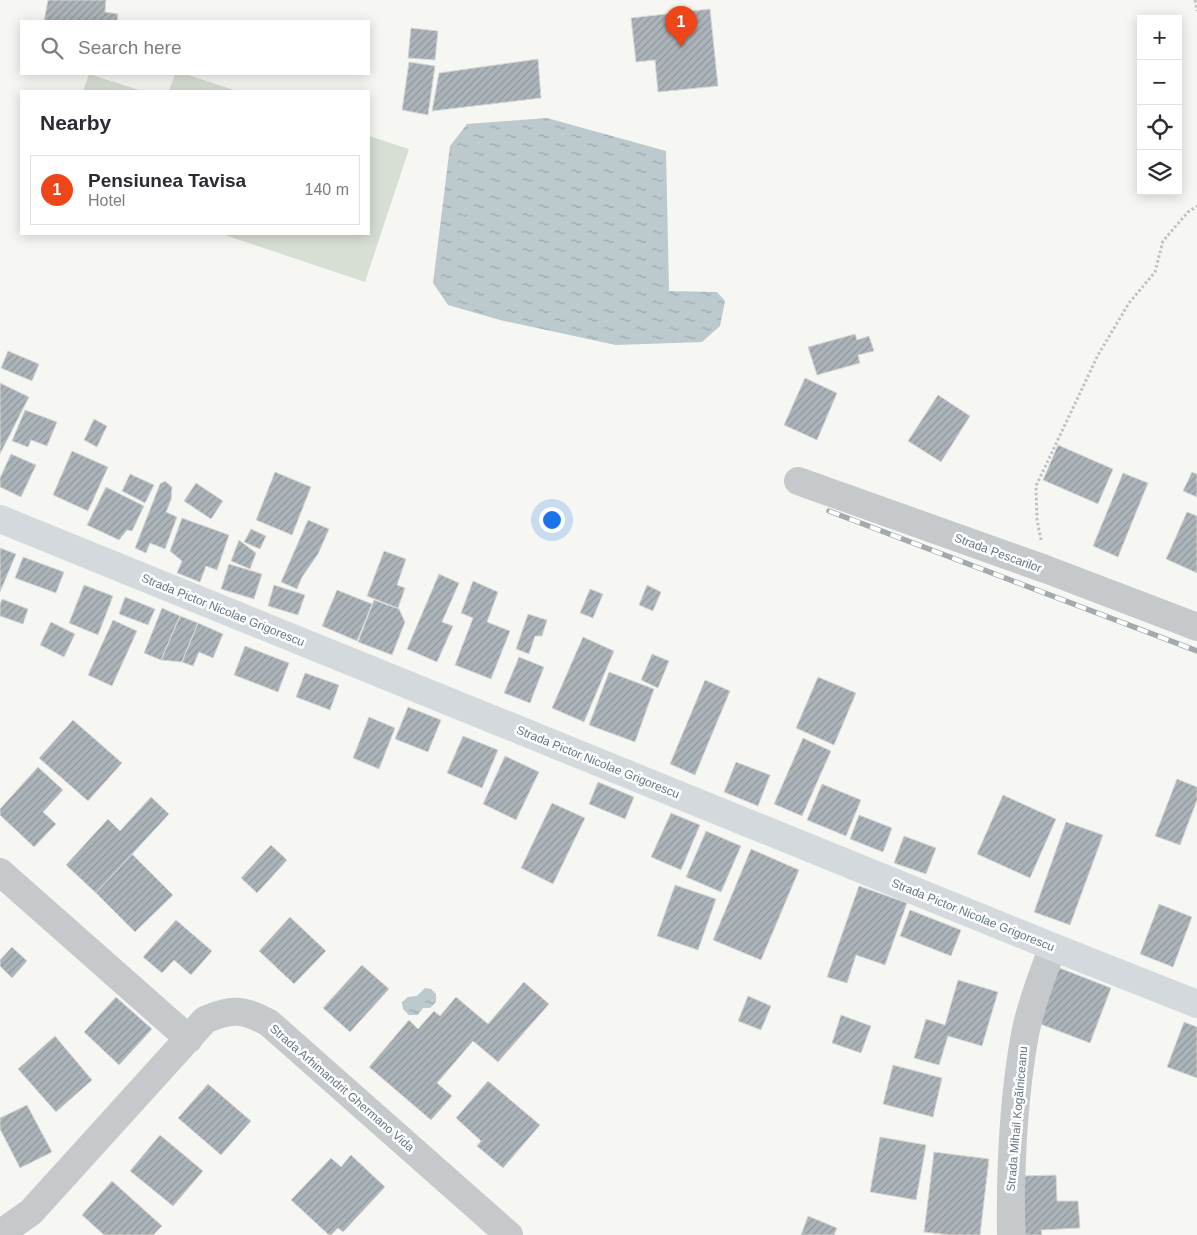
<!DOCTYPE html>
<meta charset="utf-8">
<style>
body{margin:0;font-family:Helvetica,sans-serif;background:#f2f2f3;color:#2b2b33}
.controls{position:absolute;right:15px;top:15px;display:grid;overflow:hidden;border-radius:0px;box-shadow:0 2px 12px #0003}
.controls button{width:45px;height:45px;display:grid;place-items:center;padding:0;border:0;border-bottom:1px solid #e1e1e2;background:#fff;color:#2b2b33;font:25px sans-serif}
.you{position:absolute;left:551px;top:519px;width:18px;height:18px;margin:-12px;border:4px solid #fff;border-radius:50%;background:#1a73e8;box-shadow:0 0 0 8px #1a73e833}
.badge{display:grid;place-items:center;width:32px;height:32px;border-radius:50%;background:#ef4619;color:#fff;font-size:16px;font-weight:700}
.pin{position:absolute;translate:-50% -41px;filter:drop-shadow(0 1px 2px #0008)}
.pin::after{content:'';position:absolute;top:26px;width:18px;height:15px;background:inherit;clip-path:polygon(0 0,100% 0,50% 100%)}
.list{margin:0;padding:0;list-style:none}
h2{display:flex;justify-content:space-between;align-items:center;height:65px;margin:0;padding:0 20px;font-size:21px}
h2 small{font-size:16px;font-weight:400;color:#7c7c81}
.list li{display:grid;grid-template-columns:32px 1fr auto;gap:15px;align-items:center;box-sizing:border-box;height:70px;margin:0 10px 10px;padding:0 10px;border:1px solid #e1e1e2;border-radius:0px}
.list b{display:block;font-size:19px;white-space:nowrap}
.list p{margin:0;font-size:16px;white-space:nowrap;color:#7c7c81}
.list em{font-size:16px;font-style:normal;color:#7c7c81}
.icon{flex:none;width:28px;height:28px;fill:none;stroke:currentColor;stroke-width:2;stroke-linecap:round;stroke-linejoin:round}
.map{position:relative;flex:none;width:1197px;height:1235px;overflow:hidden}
.search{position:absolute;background:#fff;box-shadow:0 2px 12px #0003;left:20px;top:20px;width:350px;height:55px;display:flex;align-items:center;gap:12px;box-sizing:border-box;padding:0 18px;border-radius:0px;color:#7c7c81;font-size:19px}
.panel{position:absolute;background:#fff;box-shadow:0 2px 12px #0003;left:20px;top:90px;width:350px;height:145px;border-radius:0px}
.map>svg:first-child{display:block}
</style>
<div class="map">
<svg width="1197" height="1235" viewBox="0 0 1197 1235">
<defs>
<pattern id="water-ripples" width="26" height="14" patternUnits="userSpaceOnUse" patternTransform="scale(1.25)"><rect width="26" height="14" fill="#bcc9cd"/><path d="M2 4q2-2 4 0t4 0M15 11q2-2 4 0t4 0" fill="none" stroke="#9ca8ac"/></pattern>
<pattern id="building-hatch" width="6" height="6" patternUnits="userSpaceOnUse" patternTransform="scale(1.25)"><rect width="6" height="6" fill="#abb4b9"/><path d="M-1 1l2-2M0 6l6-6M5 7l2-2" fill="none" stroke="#8f979c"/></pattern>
</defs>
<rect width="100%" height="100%" fill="#f6f6f2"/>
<path fill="#d7ded3" d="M 89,74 L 142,91 L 83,91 Z
M 175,74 L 185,74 L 237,91 L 169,91 Z
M 369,136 L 409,149 L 365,282 L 222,234 L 369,234 Z"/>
<path fill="url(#water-ripples)" d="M 547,118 L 666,151 L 669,291 L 717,292 L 725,301 L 720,326 L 702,342 L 616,345 L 500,320 L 448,305 L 433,283 L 450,146 L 467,124 Z
M 425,988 L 431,989 L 436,994 L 436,1002 L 430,1008 L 423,1008 L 418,1015 L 409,1015 L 403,1009 L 402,1002 L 408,997 L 417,996 Z"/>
<path fill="url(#building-hatch)" stroke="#d7d7d5" d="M 48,0 L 106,0 L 105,12 L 118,14 L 117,21 L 44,21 Z
M 710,9 L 718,86 L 658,92 L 655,60 L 636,62 L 631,18 Z
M 411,28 L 438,31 L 435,60 L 408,58 Z
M 538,59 L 541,98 L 432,111 L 439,73 Z
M 409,62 L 435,66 L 428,115 L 402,110 Z
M 855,334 L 857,340 L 869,336 L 874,351 L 858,355 L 860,363 L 817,375 L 808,347 Z
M 8,351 L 39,364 L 32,381 L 1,368 Z
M 805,378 L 837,393 L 817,440 L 784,425 Z
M 0,383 L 29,397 L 0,454 Z
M 938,395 L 970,416 L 941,462 L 908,441 Z
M 25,410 L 57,422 L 47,446 L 31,440 L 28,447 L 12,441 Z
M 94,419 L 107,426 L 97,447 L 84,440 Z
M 1058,445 L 1113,469 L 1098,504 L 1043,480 Z
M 72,451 L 108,467 L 88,511 L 53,495 Z
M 11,454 L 36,465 L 21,497 L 0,487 L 0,478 Z
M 275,472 L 311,487 L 292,535 L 256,520 Z
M 1192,472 L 1197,474 L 1197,497 L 1183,491 Z
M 1123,473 L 1148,483 L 1118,557 L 1093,546 Z
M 130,474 L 154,485 L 145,503 L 122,491 Z
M 165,481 L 172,487 L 171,500 L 166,512 L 177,517 L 165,549 L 150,543 L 146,553 L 135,548 L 160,484 Z
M 196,483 L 223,501 L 211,519 L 184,501 Z
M 106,487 L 144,506 L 132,531 L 127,530 L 119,540 L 87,525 Z
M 1187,512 L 1197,516 L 1197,573 L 1166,559 Z
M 182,518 L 229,535 L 217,570 L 206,566 L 200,582 L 177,573 L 182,561 L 170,551 Z
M 308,520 L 329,529 L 318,554 L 302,577 L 297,589 L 281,582 Z
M 251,529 L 266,536 L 260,549 L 244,542 Z
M 239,540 L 256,553 L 250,569 L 231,561 Z
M 0,548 L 16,554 L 0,592 Z
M 384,551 L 406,559 L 397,585 L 405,588 L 398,608 L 367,596 Z
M 23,557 L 64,572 L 56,593 L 15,578 Z
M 229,564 L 262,574 L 254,599 L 221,589 Z
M 439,574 L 459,583 L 442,622 L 453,626 L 437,662 L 407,649 Z
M 473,581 L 498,592 L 487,622 L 510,631 L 491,679 L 455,665 L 473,618 L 461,613 Z
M 84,585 L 113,596 L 98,635 L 69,623 Z
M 274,585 L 305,595 L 298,615 L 268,606 Z
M 647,585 L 661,592 L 653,611 L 639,605 Z
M 590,589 L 603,594 L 593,618 L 580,613 Z
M 337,590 L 372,604 L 357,641 L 322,626 Z
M 125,597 L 155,609 L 148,625 L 119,614 Z
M 2,599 L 28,609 L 23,624 L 0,616 L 0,604 Z
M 374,600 L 399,609 L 405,622 L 392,655 L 358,642 Z
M 162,608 L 180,616 L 161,660 L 144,653 Z
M 528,614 L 547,620 L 542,636 L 535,636 L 529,654 L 516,649 Z
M 180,616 L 198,623 L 182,662 L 161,660 Z
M 113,620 L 137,631 L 112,686 L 88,675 Z
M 51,622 L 75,634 L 64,657 L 40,645 Z
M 198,623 L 223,634 L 213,658 L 199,652 L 193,666 L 182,662 Z
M 583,637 L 614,651 L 584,722 L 552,708 Z
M 245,646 L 289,663 L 278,692 L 234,675 Z
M 652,654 L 669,661 L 658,688 L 641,680 Z
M 519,657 L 544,667 L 530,703 L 504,693 Z
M 609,672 L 654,689 L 635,742 L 589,725 Z
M 305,673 L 339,685 L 330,710 L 296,697 Z
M 818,677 L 856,693 L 834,745 L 796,728 Z
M 705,680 L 730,691 L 695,775 L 670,764 Z
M 408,707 L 441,720 L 428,752 L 395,739 Z
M 369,717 L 395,728 L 379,769 L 353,758 Z
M 73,720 L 122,763 L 88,801 L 39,758 Z
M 463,736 L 498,750 L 482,788 L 447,773 Z
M 803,738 L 831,751 L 802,816 L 774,804 Z
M 505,756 L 539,772 L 516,820 L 483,804 Z
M 736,762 L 770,775 L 758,806 L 724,792 Z
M 38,767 L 63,790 L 43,812 L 56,824 L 34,847 L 0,815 L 0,809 Z
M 1177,779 L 1197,787 L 1197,800 L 1180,845 L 1155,836 Z
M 598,782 L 634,797 L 625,819 L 589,804 Z
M 822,784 L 861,800 L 846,836 L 807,820 Z
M 1003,795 L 1056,819 L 1030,878 L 977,854 Z
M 151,797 L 169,814 L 96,893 L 66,865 L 108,819 L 120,831 Z
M 552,803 L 585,818 L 553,884 L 521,868 Z
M 671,813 L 700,825 L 681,870 L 651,857 Z
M 859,815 L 892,828 L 883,852 L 850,839 Z
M 1066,822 L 1103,835 L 1070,925 L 1034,912 Z
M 706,831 L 741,846 L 721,892 L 686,877 Z
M 904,836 L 936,848 L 926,874 L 894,863 Z
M 271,845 L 287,860 L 257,893 L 241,878 Z
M 751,849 L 799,870 L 761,960 L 713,940 Z
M 132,854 L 173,895 L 135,932 L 96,893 Z
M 675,885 L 716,899 L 698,950 L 657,936 Z
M 859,886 L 907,903 L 885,965 L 856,955 L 847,983 L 827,977 Z
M 1159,904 L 1192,917 L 1173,967 L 1140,954 Z
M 910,910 L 961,930 L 951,956 L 900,936 Z
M 290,917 L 326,951 L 294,984 L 259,951 Z
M 176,920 L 212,951 L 191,975 L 174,960 L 162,973 L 143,957 Z
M 12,947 L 27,961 L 12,978 L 0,966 L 0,960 Z
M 362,965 L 389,989 L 350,1032 L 323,1008 Z
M 1057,967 L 1111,988 L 1090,1043 L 1035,1022 Z
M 958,980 L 998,992 L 982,1046 L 948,1036 L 939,1065 L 914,1058 L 926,1019 L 945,1025 Z
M 524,982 L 549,1004 L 498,1062 L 473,1041 L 437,1083 L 452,1096 L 431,1120 L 369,1067 L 409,1020 L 418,1029 L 434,1011 L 440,1016 L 456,997 L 488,1024 Z
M 748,996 L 771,1006 L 761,1030 L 738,1021 Z
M 116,997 L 152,1029 L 119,1065 L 84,1032 Z
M 841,1015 L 871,1026 L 861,1053 L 832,1043 Z
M 1184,1022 L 1197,1027 L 1197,1078 L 1167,1067 Z
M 55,1036 L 92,1080 L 56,1112 L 18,1069 Z
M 893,1065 L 942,1078 L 933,1117 L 883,1104 Z
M 488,1081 L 540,1125 L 503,1168 L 477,1146 L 481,1141 L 456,1118 Z
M 208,1084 L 251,1121 L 221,1155 L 178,1118 Z
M 27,1105 L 52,1152 L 20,1168 L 0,1129 L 0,1118 Z
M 160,1135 L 203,1171 L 173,1206 L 130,1171 Z
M 880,1137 L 926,1145 L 916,1200 L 870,1192 Z
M 934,1152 L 989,1159 L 980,1235 L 950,1235 L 924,1232 Z
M 351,1155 L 385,1187 L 343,1232 L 338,1228 L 331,1235 L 329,1235 L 291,1200 L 331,1158 L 341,1167 Z
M 1056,1175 L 1057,1201 L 1078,1201 L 1080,1228 L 1041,1230 L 1042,1235 L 1025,1235 L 1023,1176 Z
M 112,1181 L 162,1226 L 153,1235 L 104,1235 L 82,1215 Z
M 808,1216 L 837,1228 L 834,1235 L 801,1235 Z"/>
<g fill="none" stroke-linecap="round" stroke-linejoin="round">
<path stroke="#bfc1c3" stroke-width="3" stroke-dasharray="2.5 2.5" stroke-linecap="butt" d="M 1195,0 L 1197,11
M 1041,540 L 1037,520 L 1036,486 L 1098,355 L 1129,303 L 1155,272 L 1163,241 L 1188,212 L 1197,206"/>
<path stroke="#c5c9cc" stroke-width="28" d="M 798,481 L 1048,570 L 1197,627
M 0,872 L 189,1039
M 0,1234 L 31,1212 L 205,1020 C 231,1008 244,1009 269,1023 L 509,1235
M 1011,1235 C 1010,1168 1013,1100 1025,1034 C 1031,1004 1042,975 1053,947"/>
<path stroke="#d4d9dd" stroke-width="28" d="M 0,519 L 1053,947 L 1197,1004"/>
<defs>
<path id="rail" d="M 829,511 L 1197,651"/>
</defs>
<use href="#rail" stroke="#a3aaaf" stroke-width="5.5"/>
<use href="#rail" stroke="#fff" stroke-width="4" stroke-dasharray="11" stroke-linecap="butt"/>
</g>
<g text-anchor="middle" stroke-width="5" stroke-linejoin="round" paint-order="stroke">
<g font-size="12" fill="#637785" stroke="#fff">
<text transform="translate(998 553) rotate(20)" y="4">Strada Pescarilor</text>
<text transform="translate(223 610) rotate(22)" y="4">Strada Pictor Nicolae Grigorescu</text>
<text transform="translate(598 762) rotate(22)" y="4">Strada Pictor Nicolae Grigorescu</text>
<text transform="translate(973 915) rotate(22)" y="4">Strada Pictor Nicolae Grigorescu</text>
<text transform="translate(342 1088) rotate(41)" y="4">Strada Arhimandrit Ghermano Vida</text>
<text transform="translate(1017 1119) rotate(-85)" y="4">Strada Mihail Kogălniceanu</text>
</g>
</g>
</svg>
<div class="controls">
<button>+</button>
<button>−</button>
<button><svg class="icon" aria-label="locate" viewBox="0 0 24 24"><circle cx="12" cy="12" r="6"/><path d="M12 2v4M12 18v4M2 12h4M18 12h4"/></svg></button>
<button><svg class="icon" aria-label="layers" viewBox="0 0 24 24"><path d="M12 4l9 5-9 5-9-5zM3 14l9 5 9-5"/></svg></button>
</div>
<div class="you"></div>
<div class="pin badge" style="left:681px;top:47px">1</div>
<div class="search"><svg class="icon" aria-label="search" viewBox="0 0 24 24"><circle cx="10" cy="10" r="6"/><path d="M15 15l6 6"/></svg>Search here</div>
<section class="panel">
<h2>Nearby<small></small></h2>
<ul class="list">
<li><span class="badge">1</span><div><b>Pensiunea Tavisa</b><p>Hotel</p></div><em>140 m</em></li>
</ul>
</section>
</div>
